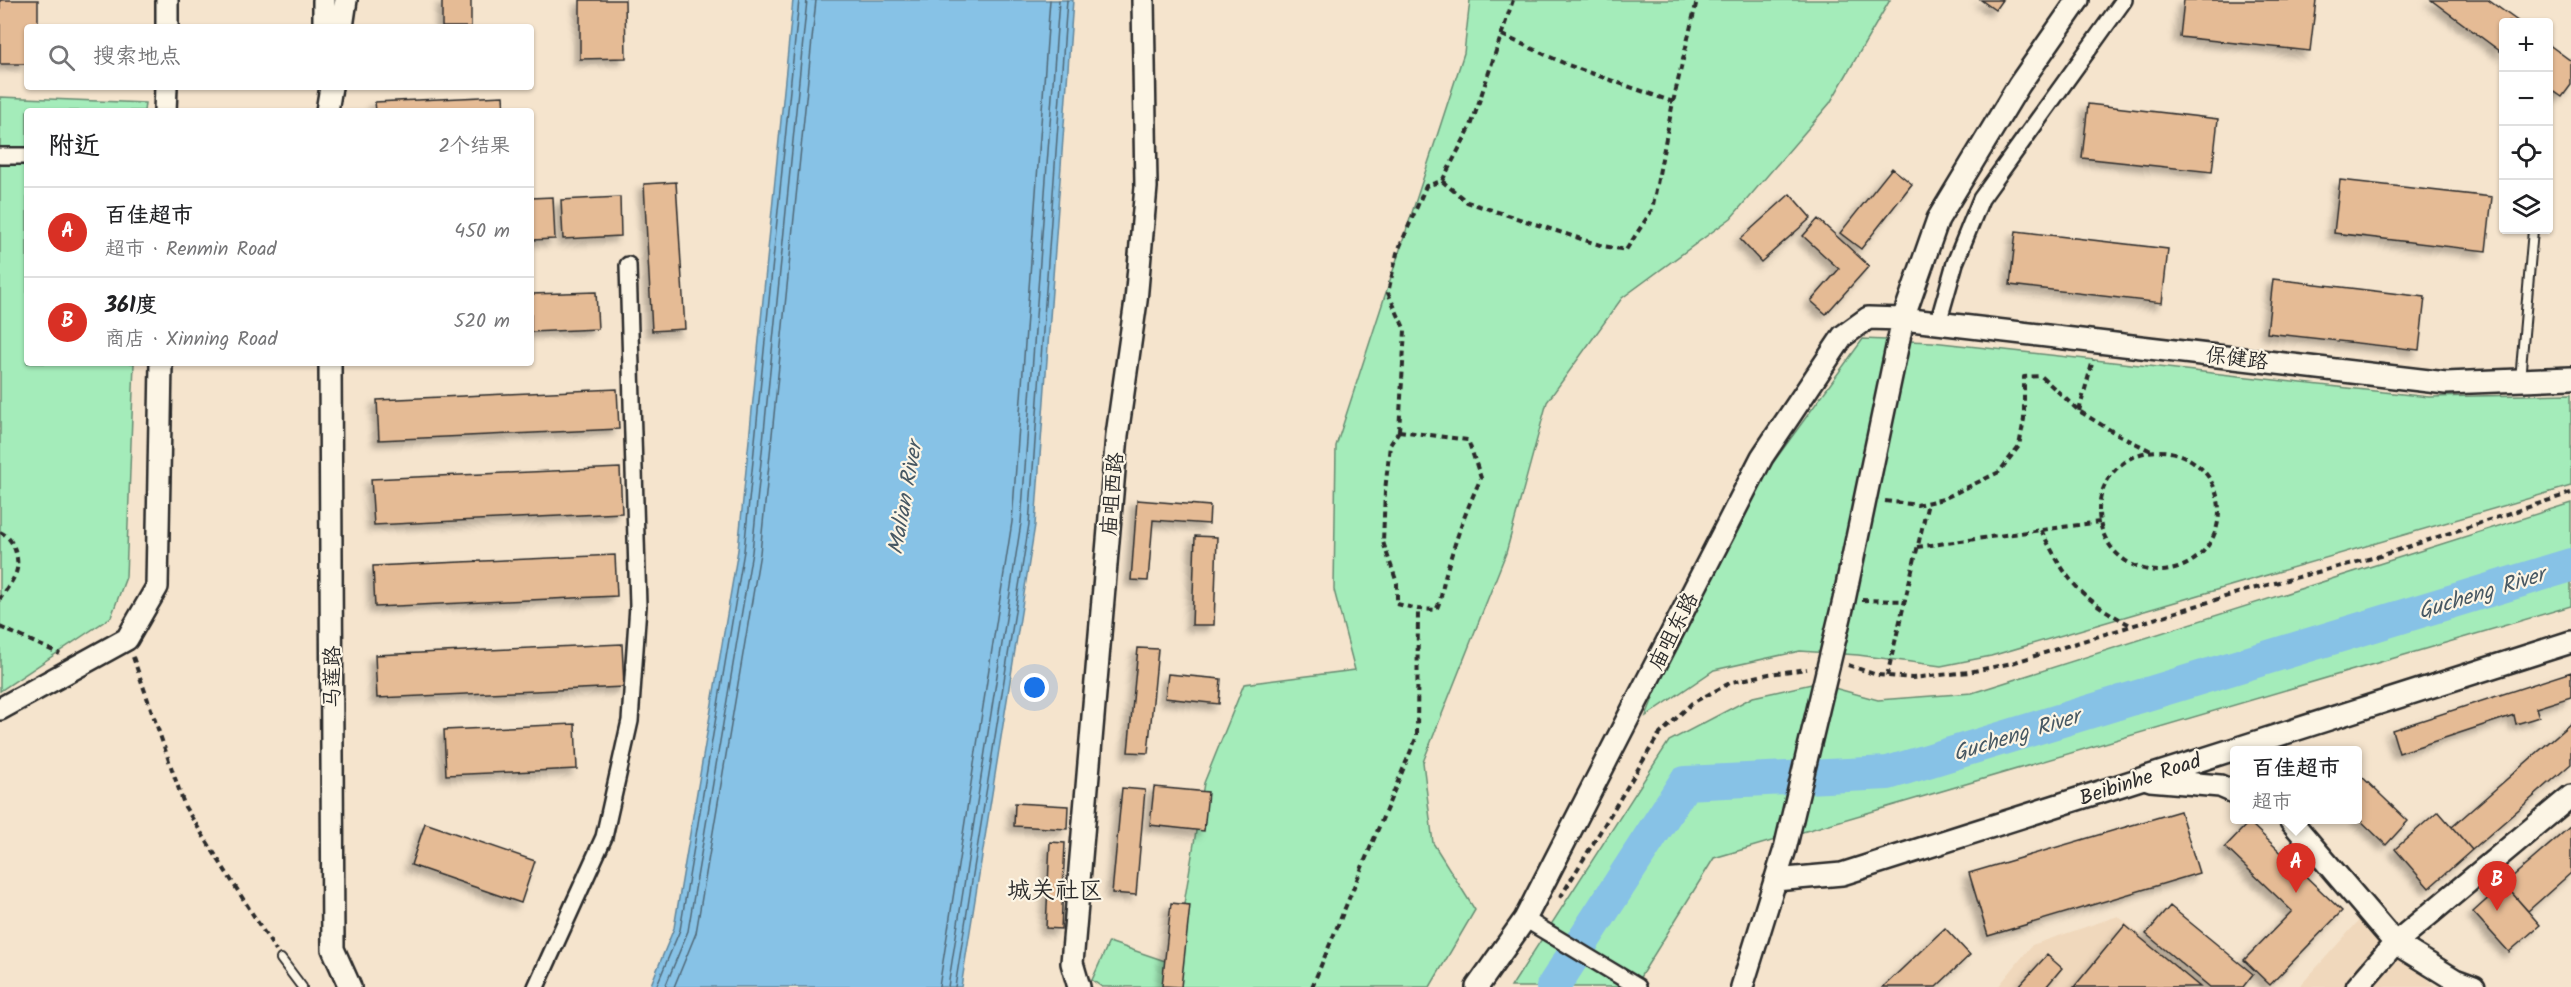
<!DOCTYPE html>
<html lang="zh">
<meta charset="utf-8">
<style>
body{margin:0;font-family:Kalam,"LXGW WenKai TC",sans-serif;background:#f2f2f2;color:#202124}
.controls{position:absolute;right:18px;top:18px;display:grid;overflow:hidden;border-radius:6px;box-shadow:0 2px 4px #0004}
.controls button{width:54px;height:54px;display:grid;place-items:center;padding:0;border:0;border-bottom:2px solid #e0e0e0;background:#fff;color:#202124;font:30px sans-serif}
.you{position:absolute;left:1035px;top:688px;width:21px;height:21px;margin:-15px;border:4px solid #fff;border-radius:50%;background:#1a73e8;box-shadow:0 0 0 9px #1a73e833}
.badge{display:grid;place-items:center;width:39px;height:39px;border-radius:50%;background:#d93025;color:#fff;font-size:20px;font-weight:700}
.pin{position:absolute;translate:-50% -50px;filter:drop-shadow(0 2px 3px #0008)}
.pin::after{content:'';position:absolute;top:32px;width:21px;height:18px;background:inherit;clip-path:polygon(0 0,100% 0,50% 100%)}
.popup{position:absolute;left:2230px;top:746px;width:132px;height:78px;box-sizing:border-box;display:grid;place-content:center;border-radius:6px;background:#fff;filter:drop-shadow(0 2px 4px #0005);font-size:20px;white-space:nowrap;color:#757577}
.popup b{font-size:22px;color:#202124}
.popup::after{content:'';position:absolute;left:50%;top:100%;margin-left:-12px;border:12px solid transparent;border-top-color:#fff}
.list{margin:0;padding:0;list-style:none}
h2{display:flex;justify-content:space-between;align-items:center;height:78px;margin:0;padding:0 24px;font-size:26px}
h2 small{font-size:20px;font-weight:400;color:#757577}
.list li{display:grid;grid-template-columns:39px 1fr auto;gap:18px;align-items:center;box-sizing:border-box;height:90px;padding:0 24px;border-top:2px solid #e0e0e0}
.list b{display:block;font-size:22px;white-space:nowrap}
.list p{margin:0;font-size:20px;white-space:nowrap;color:#757577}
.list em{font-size:20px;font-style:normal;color:#757577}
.icon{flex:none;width:33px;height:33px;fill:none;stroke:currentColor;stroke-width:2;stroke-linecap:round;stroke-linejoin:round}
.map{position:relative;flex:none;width:2571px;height:987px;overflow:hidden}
.search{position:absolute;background:#fff;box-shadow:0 2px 4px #0004;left:24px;top:24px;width:510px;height:66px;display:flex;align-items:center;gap:15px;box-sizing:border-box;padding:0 21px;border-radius:6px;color:#757577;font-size:22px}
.panel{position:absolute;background:#fff;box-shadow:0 2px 4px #0004;left:24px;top:108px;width:510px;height:258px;border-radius:6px}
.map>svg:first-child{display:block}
</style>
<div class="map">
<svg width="2571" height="987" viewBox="0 0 2571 987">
<defs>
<filter id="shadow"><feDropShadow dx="-5.5" dy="5.5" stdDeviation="3" flood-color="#0004"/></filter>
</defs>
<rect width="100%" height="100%" fill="#f5e4cd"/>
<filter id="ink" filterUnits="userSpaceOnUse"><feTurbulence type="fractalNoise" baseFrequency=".0167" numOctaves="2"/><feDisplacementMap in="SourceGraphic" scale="12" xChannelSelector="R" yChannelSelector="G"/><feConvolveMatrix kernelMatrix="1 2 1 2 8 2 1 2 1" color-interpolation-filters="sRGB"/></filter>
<g filter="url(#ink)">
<path fill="#f0d8bc" d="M 2118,916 L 2203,987 L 1998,987 L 2032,945 Z
M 2363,916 L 2436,987 L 2299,987 Z"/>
<path fill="#a4ecba" stroke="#688c72" stroke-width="1.5" d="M 1470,0 L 1890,0 L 1830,103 L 1731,218 L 1622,298 L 1547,402 L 1506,553 L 1423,762 L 1433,843 L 1475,910 L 1430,987 L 1102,987 L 1092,980 L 1109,942 L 1174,964 L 1204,783 L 1244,684 L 1355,670 L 1334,590 L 1336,446 L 1464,53 Z
M 0,97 L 145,103 L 144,111 L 27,111 L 27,363 L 134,363 L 126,577 L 111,617 L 0,691 Z
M 1863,339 L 1932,342 L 2429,397 L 2571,394 L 2571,486 L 1991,656 L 1941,666 L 1858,655 L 1800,651 L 1714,670 L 1646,716 L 1664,670 L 1767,471 Z
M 2571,503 L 2571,606 L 1714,858 L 1634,987 L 1511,987 L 1669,741 L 1753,697 L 1816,683 L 1878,700 L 1972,693 Z"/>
<path fill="#87c2e6" stroke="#62869b" stroke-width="1.5" d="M 793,0 L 1073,0 L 1035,525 L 961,987 L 650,987 L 674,928 L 738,550 Z"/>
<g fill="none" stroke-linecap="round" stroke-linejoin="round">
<path stroke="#506776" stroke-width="1.5" d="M 656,987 L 680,930 L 744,551 L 799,0
M 665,987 L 688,931 L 752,552 L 807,0
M 674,987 L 696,933 L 760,553 L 816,0
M 939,987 L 1012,522 L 1050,0
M 948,987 L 1021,523 L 1059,0
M 955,987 L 1029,524 L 1067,0"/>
<path stroke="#87c2e6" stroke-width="34" d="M 1553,987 L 1685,783 L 1888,773 L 2571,565"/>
</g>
<path fill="#e5bb95" stroke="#2b2b2b" stroke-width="1.5" filter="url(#shadow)" d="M 0,0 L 38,0 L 38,27 L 27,27 L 27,64 L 0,64 Z
M 442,0 L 471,0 L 471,27 L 442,27 Z
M 580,0 L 625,0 L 626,58 L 580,59 Z
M 1981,0 L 2002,0 L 1995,10 Z
M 2184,0 L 2316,0 L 2310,51 L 2180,37 Z
M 2431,0 L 2488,0 L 2519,22 L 2504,22 L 2504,54 Z
M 2548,44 L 2571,61 L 2571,85 L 2562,97 L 2548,87 Z
M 503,96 L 504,111 L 376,111 L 375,102 Z
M 2088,104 L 2218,119 L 2212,172 L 2082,158 Z
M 1892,168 L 1912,184 L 1861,249 L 1840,233 Z
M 2340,180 L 2492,197 L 2486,251 L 2334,233 Z
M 676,182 L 685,329 L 652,331 L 644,184 Z
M 1790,194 L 1811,218 L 1761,262 L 1740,239 Z
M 553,197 L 555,239 L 531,240 L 531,198 Z
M 620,197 L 621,236 L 563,239 L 561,200 Z
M 1818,219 L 1869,266 L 1826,314 L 1811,301 L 1839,269 L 1803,236 Z
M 2016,231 L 2168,249 L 2162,303 L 2010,285 Z
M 2273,279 L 2425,297 L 2419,350 L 2267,333 Z
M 596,292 L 598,329 L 531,332 L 531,294 Z
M 617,389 L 619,429 L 379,440 L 377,400 Z
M 620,468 L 622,513 L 374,525 L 371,479 Z
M 1137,500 L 1210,506 L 1209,524 L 1153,520 L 1148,581 L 1131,580 Z
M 1195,536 L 1217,537 L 1214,625 L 1192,625 Z
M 615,555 L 617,596 L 375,607 L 373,566 Z
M 622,644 L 624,687 L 377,698 L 375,655 Z
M 1138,648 L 1158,649 L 1148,753 L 1128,752 Z
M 2571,672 L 2571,697 L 2536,708 L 2539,717 L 2516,724 L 2514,715 L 2399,753 L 2392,730 Z
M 1168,674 L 1221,679 L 1219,704 L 1165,698 Z
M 2571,723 L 2571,764 L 2472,850 L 2452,827 Z
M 575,724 L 577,769 L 446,775 L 444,730 Z
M 2358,773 L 2408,821 L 2386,845 L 2358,818 Z
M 1154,787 L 1208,792 L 1204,831 L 1150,825 Z
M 1122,788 L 1145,790 L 1136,895 L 1112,893 Z
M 1015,803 L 1068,806 L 1067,829 L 1014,826 Z
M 2180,811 L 2199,873 L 1988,936 L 1969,873 Z
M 2438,811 L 2472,850 L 2429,888 L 2395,849 Z
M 2249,822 L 2342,911 L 2270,985 L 2244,960 L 2292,911 L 2225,847 Z
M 425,823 L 535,861 L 521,903 L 411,865 Z
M 2571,826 L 2571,873 L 2528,911 L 2504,884 Z
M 1050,842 L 1065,843 L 1061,929 L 1046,928 Z
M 2504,884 L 2540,925 L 2509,952 L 2473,912 Z
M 1171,903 L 1190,905 L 1181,987 L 1162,986 Z
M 2170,906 L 2253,974 L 2243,987 L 2210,987 L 2146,934 Z
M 2125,925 L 2200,987 L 2074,987 Z
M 1945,928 L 1970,955 L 1936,987 L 1883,987 Z
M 2047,955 L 2062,968 L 2046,987 L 2018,987 Z"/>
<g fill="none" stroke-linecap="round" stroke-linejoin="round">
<defs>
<path id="lane" d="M 2520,380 L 2533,230
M 281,959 L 302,987"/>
<path id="street" d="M 0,156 L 27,156
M 1938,323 L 1955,263 L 1981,199 L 2124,0
M 1525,919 L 1638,987
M 536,987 L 604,837 L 630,721 L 638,606 L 628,265"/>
<path id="secondary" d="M 167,27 L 167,0
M 324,27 L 324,0
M 342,27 L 346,0
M 165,111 L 166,87
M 327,111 L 331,87
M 330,363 L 333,949 L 350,987
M 0,709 L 127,639 L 157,587 L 161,363
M 2150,780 L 2220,786 L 2234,792
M 2290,820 L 2395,943 L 2455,980 L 2474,987
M 1775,880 L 1842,874 L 2571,642
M 1079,987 L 1072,963 L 1117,435 L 1136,301 L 1146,187 L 1143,0
M 1477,987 L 1525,919 L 1762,457 L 1843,336 L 1868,318 L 1903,319 L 2446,383 L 2571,378
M 1742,987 L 1785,849 L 1844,600 L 1903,319 L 1938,219 L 2019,85 L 2078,0
M 2357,987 L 2395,943 L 2571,796"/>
</defs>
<use href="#lane" stroke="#2b2b2b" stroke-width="12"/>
<use href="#street" stroke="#2b2b2b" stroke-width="20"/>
<use href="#secondary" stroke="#2b2b2b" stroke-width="26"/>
<path stroke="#2b2b2b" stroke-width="4" stroke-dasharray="6 4.5" stroke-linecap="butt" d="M 1502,35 L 1568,65 L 1673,102
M 1442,181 L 1467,202 L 1603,246 L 1626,250 L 1652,210 L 1673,102 L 1697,0
M 2079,411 L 2093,360
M 1399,431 L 1468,440 L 1481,478 C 1467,508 1456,538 1447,570 C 1442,584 1443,597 1436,610 L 1418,609 L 1397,604 L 1397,583 L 1383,542 L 1385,491 L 1390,445 Z
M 1399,431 L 1405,330 L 1388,293 L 1397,253 L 1426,186 L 1442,181 L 1471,126 L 1513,0
M2099 511a60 60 0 1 1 120 0a60 60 0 1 1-120 0Z
M 1885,501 L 1917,505 L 1943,499 L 1999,472 L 2019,446 L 2024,419 L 2024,377 L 2041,376 L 2079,411 L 2115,433 L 2151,451
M 2041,530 C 2068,583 2079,597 2132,626
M 0,532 C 13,537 19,556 17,569 C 15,579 5,591 0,599
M 1917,547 L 2100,522
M 1862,600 L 1905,601
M 0,627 L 60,654
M 133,657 L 185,807 L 276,951
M 1848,665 L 1877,675 L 1912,678 L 1969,672 L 2012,663 L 2244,591 L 2380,556 L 2571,493
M 1887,676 L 1928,503
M 1560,898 L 1658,736 L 1692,703 L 1732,682 L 1769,674 L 1807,669
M 1312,987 L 1417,736 L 1418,609"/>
<use href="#lane" stroke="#fcf5e5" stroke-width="8"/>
<use href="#street" stroke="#fcf5e5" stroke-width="15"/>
<use href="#secondary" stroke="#fcf5e5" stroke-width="21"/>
</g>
</g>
<g text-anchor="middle" stroke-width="4.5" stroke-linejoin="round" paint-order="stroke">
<g font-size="21" fill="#2b2b2b" stroke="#fcf5e5">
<text transform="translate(2237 358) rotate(7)" y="7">保健路</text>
<text transform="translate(1112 494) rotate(-85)" y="7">庙咀西路</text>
<text transform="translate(1673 631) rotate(-63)" y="7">庙咀东路</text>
<text transform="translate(332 677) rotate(-90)" y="7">马莲路</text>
<text transform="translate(2140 779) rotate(-18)" y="7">Beibinhe Road</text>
</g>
<g font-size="22" font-style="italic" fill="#475863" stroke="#fcf5e5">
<text transform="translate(904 498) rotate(-80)" y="8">Malian River</text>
<text transform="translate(2481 592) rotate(-17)" y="8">Gucheng River</text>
<text transform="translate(2016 734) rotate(-17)" y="8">Gucheng River</text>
</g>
<g font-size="24" fill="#2b2b2b" stroke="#fcf5e5">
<text x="1055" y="898">城关社区</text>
</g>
</g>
</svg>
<div class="controls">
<button>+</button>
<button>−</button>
<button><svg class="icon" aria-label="locate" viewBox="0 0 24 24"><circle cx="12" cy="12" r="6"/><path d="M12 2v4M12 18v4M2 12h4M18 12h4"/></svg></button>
<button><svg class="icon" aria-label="layers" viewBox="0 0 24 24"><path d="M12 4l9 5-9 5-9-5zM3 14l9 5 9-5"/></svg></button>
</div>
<div class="you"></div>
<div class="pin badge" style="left:2296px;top:893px">A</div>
<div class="popup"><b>百佳超市</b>超市</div>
<div class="pin badge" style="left:2497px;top:911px">B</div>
<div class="search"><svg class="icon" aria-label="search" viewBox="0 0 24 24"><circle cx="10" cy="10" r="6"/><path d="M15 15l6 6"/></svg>搜索地点</div>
<section class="panel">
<h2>附近<small>2个结果</small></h2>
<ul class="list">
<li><span class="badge">A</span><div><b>百佳超市</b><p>超市 · Renmin Road</p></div><em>450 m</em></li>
<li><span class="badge">B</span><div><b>361度</b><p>商店 · Xinning Road</p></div><em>520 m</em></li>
</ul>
</section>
</div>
